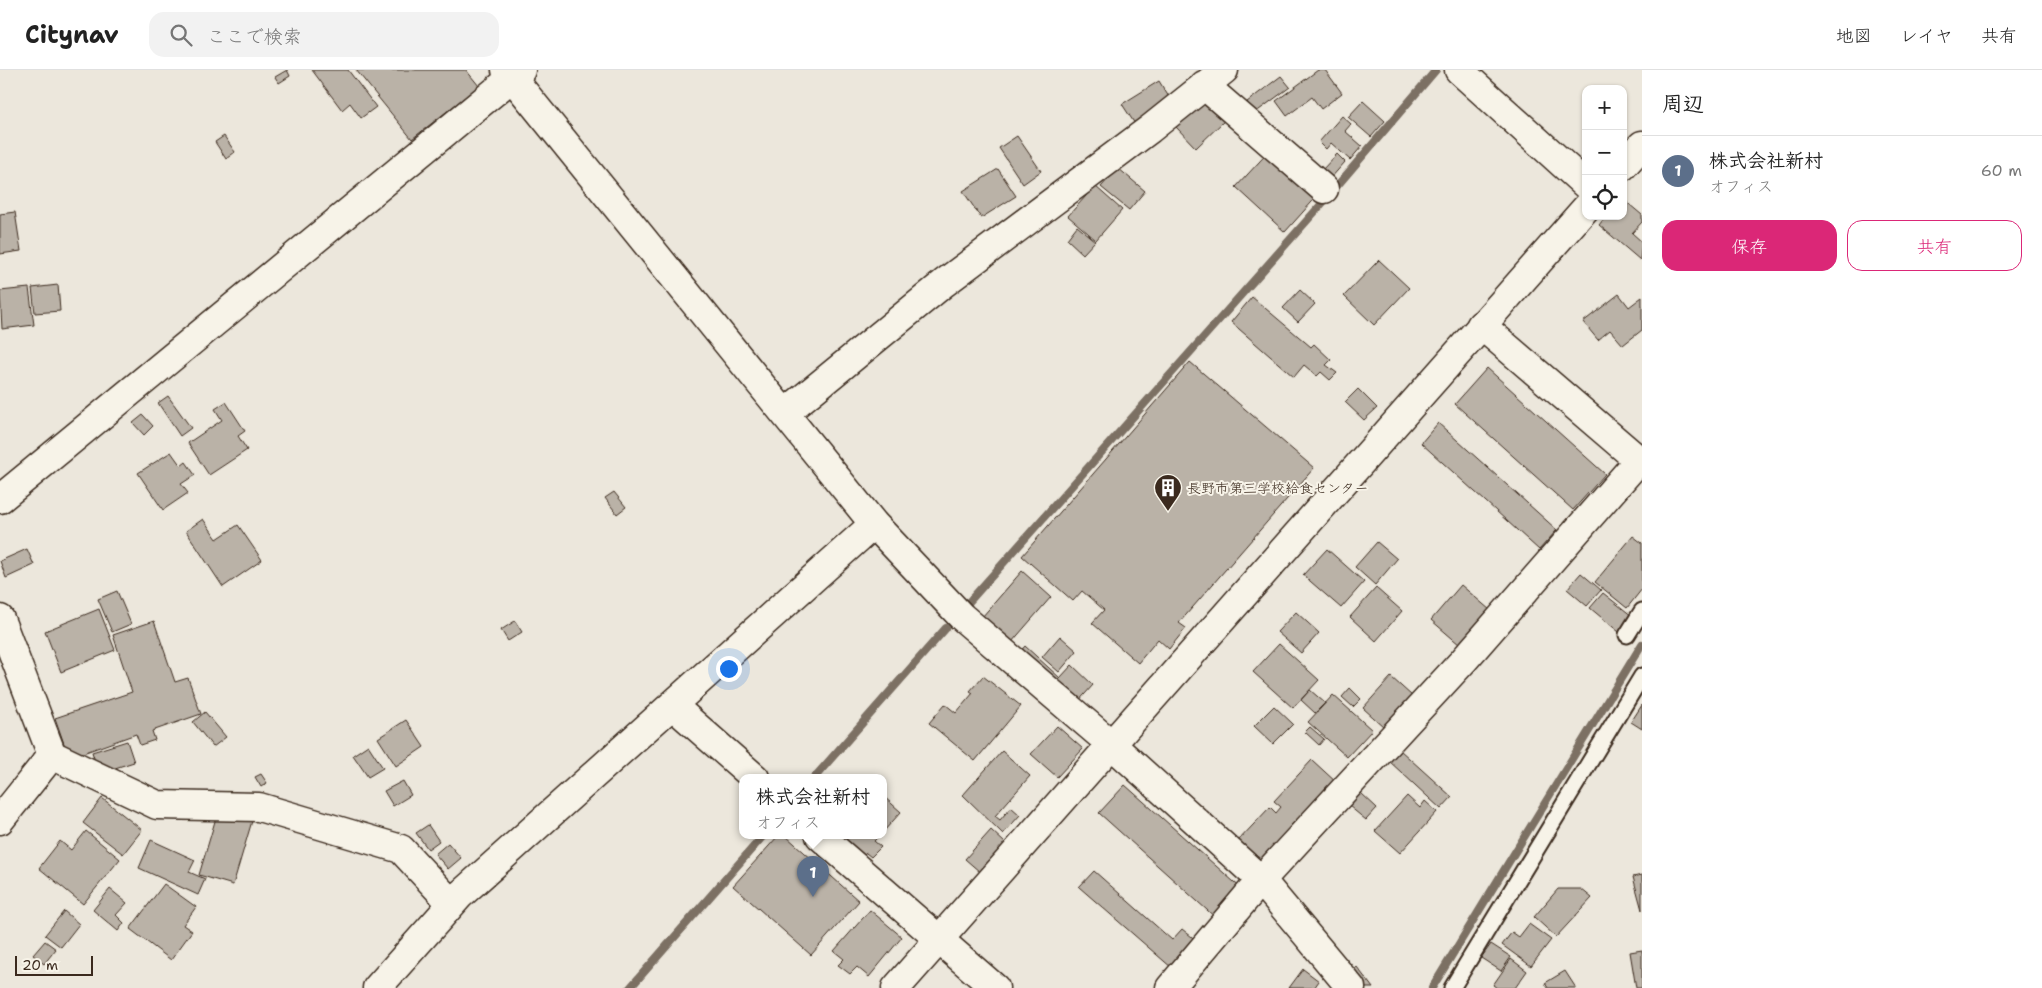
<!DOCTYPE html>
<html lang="ja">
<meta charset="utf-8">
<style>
body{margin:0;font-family:"Shantell Sans","Klee One",sans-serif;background:#f2f2f2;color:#222}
.controls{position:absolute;right:15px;top:15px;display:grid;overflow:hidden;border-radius:10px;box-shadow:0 1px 4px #0004}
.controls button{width:45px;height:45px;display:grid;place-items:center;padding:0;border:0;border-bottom:1px solid #e0e0e0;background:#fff;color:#222;font:25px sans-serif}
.scale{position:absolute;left:15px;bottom:12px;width:78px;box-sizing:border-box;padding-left:5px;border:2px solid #3b2a1e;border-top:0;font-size:14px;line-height:18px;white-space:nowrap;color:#3b2a1e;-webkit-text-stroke:4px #f7f3e8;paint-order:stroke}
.you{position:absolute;left:728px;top:598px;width:18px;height:18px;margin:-12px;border:4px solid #fff;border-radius:50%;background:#1a73e8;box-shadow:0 0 0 8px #1a73e833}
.badge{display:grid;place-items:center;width:32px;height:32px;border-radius:50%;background:#db2777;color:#fff;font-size:16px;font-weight:700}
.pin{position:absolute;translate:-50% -41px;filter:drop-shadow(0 1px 2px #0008)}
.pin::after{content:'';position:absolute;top:26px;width:18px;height:15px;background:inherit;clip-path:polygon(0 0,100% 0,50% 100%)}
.popup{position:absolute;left:739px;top:704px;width:148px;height:65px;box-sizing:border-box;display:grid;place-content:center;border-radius:10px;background:#fff;filter:drop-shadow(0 1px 4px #0005);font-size:16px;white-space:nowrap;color:#767676}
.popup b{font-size:19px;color:#222}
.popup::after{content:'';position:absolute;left:50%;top:100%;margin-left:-10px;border:10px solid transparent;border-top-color:#fff}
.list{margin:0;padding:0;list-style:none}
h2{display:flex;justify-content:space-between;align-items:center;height:65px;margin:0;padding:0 20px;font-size:21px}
h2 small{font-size:16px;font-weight:400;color:#767676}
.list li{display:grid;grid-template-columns:32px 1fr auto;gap:15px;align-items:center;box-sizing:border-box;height:70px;padding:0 20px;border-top:1px solid #e0e0e0}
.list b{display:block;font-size:19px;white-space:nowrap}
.list p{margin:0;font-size:16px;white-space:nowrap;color:#767676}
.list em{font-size:16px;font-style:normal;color:#767676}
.actions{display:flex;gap:10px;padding:15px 20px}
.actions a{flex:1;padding:11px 0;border:1px solid #db2777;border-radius:15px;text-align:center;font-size:18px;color:#db2777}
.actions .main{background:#db2777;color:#fff}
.icon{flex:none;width:28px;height:28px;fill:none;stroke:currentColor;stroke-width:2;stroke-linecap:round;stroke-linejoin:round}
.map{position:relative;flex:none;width:1642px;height:918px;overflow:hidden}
header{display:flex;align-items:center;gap:30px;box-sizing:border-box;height:70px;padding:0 25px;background:#fff;border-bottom:1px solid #e0e0e0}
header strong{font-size:24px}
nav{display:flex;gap:28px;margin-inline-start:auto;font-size:18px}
.search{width:350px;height:45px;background:#f2f2f2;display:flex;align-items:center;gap:12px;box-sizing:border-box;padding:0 18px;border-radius:15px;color:#767676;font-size:19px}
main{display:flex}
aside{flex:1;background:#fff}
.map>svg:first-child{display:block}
</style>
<header>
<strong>Citynav</strong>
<div class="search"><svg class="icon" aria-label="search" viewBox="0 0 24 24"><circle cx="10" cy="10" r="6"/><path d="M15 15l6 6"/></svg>ここで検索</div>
<nav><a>地図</a><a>レイヤ</a><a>共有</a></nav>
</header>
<main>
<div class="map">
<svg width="1642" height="918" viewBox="0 0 1642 918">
<rect width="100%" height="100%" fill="#ece7dc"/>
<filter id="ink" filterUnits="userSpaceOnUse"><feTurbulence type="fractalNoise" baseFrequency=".02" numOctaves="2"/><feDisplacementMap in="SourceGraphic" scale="10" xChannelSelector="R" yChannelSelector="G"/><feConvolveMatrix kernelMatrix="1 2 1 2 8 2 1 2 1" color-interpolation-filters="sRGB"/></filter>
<g filter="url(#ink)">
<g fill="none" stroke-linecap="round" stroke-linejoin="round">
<path stroke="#7c7064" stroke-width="8" d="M 967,534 L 1319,137 L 1436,0
M 814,708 L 946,558
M 630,918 L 763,766
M 1432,918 L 1642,574"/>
</g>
<path fill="#bab2a7" stroke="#3b2a1e" d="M 287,0 L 290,6 L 279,13 L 275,7 Z
M 312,0 L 348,0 L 376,37 L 361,48 L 350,33 L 342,40 Z
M 356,0 L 466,0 L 479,16 L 412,69 Z
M 1318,0 L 1325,0 L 1342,23 L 1321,39 L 1312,27 L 1287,46 L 1276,31 Z
M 1281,6 L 1290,17 L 1255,43 L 1247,32 Z
M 1159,11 L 1172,32 L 1135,54 L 1122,34 Z
M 1205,28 L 1226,49 L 1196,78 L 1176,57 Z
M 1363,31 L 1385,51 L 1371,67 L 1348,47 Z
M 1342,46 L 1351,54 L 1345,61 L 1362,76 L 1350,90 L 1331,73 L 1326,79 L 1319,72 Z
M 224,66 L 235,82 L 226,89 L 215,72 Z
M 1017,66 L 1041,101 L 1023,114 L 999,78 Z
M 1271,79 L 1320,123 L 1285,162 L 1236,117 Z
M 1337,84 L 1345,92 L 1330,109 L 1321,101 Z
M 1118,98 L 1145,121 L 1129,140 L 1101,117 Z
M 998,99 L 1016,126 L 981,148 L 963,121 Z
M 1095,116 L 1122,140 L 1096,170 L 1068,146 Z
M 1623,129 L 1642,145 L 1642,152 L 1632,163 L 1642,172 L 1640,190 L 1599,155 L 1606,146 L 1623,146 Z
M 15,142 L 21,181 L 0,184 L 0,144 Z
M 1077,156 L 1095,171 L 1083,184 L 1067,169 Z
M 1379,190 L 1409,218 L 1374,255 L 1344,226 Z
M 58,215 L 60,241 L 35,243 L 32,218 Z
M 29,218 L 34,255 L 2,259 L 0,221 Z
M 1300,220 L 1315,234 L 1298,252 L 1283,238 Z
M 1619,224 L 1629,237 L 1642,227 L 1642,260 L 1623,275 L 1610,260 L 1598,270 L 1583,252 Z
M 1252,227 L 1311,277 L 1314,274 L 1331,290 L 1326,295 L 1337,303 L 1330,310 L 1321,302 L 1317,306 L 1304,295 L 1294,307 L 1231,252 Z
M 1190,292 L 1314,398 L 1179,553 L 1186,558 L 1169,579 L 1158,569 L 1138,593 L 1092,553 L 1104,540 L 1082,521 L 1073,531 L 1022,486 Z
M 1487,298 L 1605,404 L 1573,440 L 1455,334 Z
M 1358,319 L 1377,338 L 1364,350 L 1345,332 Z
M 168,326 L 191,358 L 180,366 L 158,333 Z
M 226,332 L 245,361 L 238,366 L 247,380 L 209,405 L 188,373 L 222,350 L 215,339 Z
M 143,345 L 153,356 L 144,365 L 133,353 Z
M 1438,353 L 1557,460 L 1539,480 L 1421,373 Z
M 171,382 L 181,396 L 186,392 L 195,405 L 181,414 L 188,423 L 163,440 L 138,403 Z
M 614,422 L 626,437 L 617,444 L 605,428 Z
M 203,449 L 217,469 L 238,455 L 262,490 L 223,517 L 186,461 Z
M 1633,466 L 1642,473 L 1642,519 L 1627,538 L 1595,512 Z
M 1377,472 L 1397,489 L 1375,515 L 1355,497 Z
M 27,479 L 34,495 L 6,508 L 0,491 Z
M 1327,479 L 1364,512 L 1341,538 L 1303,505 Z
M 1022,501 L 1051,527 L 1011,573 L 982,547 Z
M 1581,503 L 1601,520 L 1587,536 L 1567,519 Z
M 1461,515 L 1490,540 L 1460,575 L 1431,550 Z
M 1376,518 L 1402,541 L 1376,571 L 1350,547 Z
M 117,521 L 131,554 L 112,562 L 98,529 Z
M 1603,523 L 1632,546 L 1619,562 L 1590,538 Z
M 99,539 L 115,580 L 61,602 L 45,561 Z
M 1296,542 L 1319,563 L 1301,583 L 1277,562 Z
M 154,551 L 175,612 L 188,608 L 201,644 L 152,661 L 155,670 L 140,675 L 136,664 L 69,688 L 55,648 L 132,622 L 113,565 Z
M 515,551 L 522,562 L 508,571 L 501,560 Z
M 1060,566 L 1077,581 L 1059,602 L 1042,587 Z
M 1279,574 L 1319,610 L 1293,638 L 1253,602 Z
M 1025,576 L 1060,608 L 1072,595 L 1093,615 L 1076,634 L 1018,584 Z
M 983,606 L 1021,636 L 975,691 L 929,653 L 945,634 L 956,643 L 973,623 L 970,621 Z
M 1391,607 L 1412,626 L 1384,657 L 1363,638 Z
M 1350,618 L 1361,629 L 1353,637 L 1342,627 Z
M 1310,620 L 1325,633 L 1315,643 L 1301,630 Z
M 1333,625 L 1372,660 L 1347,687 L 1308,652 Z
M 1642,635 L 1642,659 L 1631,652 Z
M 1274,636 L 1293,654 L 1273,674 L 1254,656 Z
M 205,642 L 226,667 L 213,677 L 193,652 Z
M 406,650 L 424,677 L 396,696 L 378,668 Z
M 1057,656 L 1083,679 L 1057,707 L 1031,684 Z
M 1310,657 L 1324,669 L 1319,675 L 1305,662 Z
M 127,671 L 134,692 L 99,703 L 92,682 Z
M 368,675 L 383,698 L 368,707 L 353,685 Z
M 1400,680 L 1452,727 L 1441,739 L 1389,691 Z
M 1002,681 L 1030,706 L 995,746 L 1000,750 L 1011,737 L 1020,745 L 1003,764 L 963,725 Z
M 1312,690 L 1337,713 L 1301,752 L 1297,749 L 1290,756 L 1295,759 L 1261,795 L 1237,772 L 1270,737 L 1276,743 L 1281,737 L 1274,731 Z
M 261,704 L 267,713 L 261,717 L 255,707 Z
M 403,711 L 411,725 L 393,736 L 384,721 Z
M 1125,715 L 1243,820 L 1217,849 L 1099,743 Z
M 1361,723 L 1377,738 L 1366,750 L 1349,736 Z
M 883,726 L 901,742 L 883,762 Z
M 1407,726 L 1420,738 L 1425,731 L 1437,742 L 1400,783 L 1375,761 Z
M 102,728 L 142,760 L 123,784 L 83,753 Z
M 218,741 L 252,751 L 233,815 L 199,805 Z
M 428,755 L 439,771 L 428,779 L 416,763 Z
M 991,760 L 1005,773 L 980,802 L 965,789 Z
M 86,761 L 120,789 L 83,834 L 39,798 L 60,771 L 71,780 Z
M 778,766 L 786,766 L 859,831 L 811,885 L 733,816 Z
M 839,766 L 879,766 L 874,771 L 881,777 L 871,787 L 866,783 L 862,788 Z
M 151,770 L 195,790 L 189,802 L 205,809 L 198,825 L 139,798 Z
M 448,773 L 461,788 L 448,799 L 435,784 Z
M 1094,801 L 1172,870 L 1182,859 L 1197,871 L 1172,898 L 1079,817 Z
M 1642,805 L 1642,840 L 1633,807 Z
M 164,814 L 196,837 L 183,855 L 192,861 L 171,890 L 130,859 Z
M 110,819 L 127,833 L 116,845 L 124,853 L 118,861 L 93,840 Z
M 1558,819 L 1581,819 L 1592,828 L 1556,867 L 1534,847 Z
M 870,840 L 902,867 L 869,907 L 857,897 L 850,904 L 838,895 L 844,889 L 834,881 Z
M 64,841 L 79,854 L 61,877 L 45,865 Z
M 1529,854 L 1551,870 L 1531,896 L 1502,875 L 1512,862 L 1519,867 Z
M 45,871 L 56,879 L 44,894 L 33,885 Z
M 1491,874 L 1511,887 L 1501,901 L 1481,888 Z
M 1642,880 L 1642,918 L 1636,918 L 1630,882 Z
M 1511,889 L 1527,901 L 1515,918 L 1497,918 L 1493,915 Z
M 1357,897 L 1373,918 L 1363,918 L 1351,902 Z
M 1303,899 L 1319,911 L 1314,918 L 1289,918 Z
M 1565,901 L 1576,918 L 1548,918 L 1545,913 Z"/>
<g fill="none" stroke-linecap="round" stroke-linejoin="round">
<defs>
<path id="lane" d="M 1627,565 L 1642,541
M 1452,918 L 1642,606"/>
<path id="street" d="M 506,0 L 874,454 L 962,547 L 1111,674 L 1261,810 L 1351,918
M 1459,0 L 1586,115
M 1204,15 L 1324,119
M 1481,255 L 1642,393
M 785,343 L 944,213 L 1150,59 L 1224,0
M 0,429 L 521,0
M 0,549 L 52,685 L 0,750
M 672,635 L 755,708
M 52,685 L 157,735 L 259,737 L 401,779 L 452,834
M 820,766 L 995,918
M 377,918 L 460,825 L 874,454
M 1170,918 L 1261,810 L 1464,590 L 1639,390"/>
<path id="secondary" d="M 1623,96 L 1642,75
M 896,918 L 1586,138"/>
</defs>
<use href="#lane" stroke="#3b2a1e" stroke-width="19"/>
<use href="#street" stroke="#3b2a1e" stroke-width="31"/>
<use href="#secondary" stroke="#3b2a1e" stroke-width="31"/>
<use href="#lane" stroke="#f7f3e8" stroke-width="15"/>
<use href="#street" stroke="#f7f3e8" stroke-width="28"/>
<use href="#secondary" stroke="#f7f3e8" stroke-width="28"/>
</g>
</g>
<defs>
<symbol id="building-pin" viewBox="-11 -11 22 30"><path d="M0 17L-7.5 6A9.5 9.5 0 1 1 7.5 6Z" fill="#3b2a1e" stroke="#f7f3e8"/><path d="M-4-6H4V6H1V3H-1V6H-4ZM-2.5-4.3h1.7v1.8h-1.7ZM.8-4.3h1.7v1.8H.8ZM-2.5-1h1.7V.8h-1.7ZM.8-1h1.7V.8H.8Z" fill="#fff"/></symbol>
</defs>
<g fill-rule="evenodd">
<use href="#building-pin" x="1152" y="402" width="32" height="43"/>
</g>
<g text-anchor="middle" stroke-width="4" stroke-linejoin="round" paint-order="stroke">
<g font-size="14" fill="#3b2a1e" stroke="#f7f3e8" text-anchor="start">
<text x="1187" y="423">長野市第三学校給食センター</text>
</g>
</g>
</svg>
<div class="controls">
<button>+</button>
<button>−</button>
<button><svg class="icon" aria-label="locate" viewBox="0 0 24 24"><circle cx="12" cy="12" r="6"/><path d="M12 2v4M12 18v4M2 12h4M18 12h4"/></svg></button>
</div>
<div class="scale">20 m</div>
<div class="you"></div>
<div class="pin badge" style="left:813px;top:827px;background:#5c6f8a">1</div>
<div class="popup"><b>株式会社新村</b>オフィス</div>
</div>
<aside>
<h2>周辺<small></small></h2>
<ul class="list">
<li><span class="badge" style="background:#5c6f8a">1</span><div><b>株式会社新村</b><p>オフィス</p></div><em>60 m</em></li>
</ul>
<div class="actions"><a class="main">保存</a><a>共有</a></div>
</aside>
</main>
